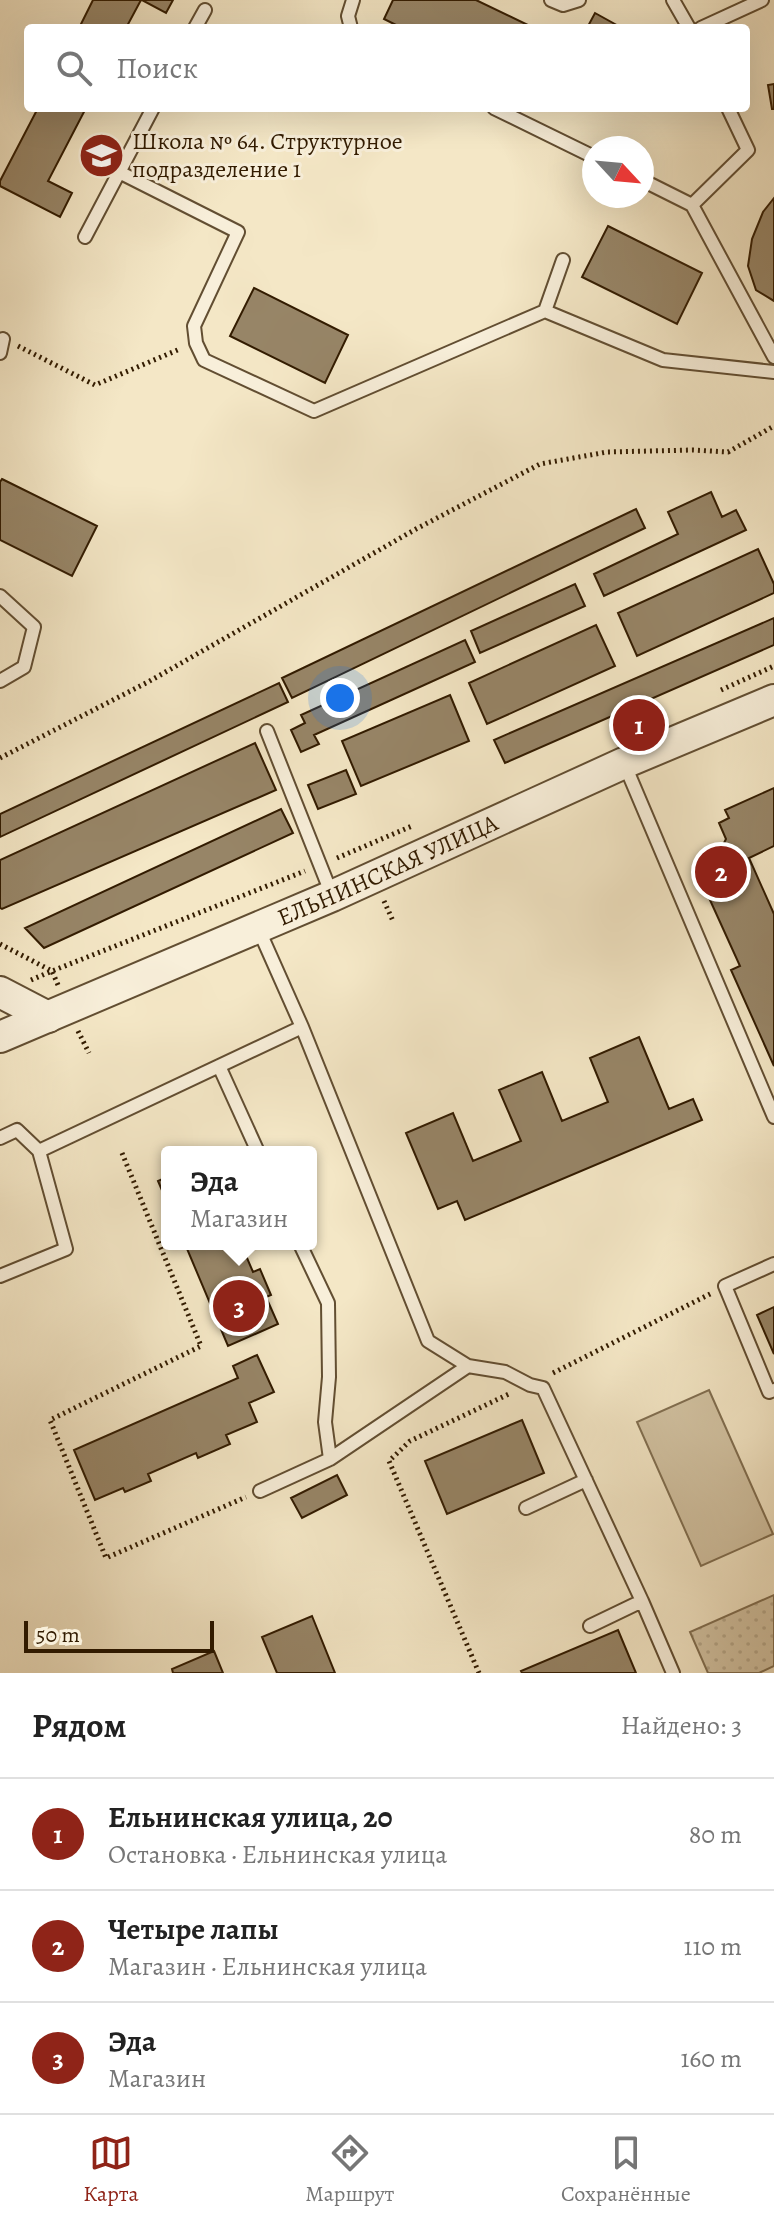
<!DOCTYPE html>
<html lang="ru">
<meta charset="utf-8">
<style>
body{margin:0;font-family:Alegreya,serif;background:#f6f6f6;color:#222}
.compass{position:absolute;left:582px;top:136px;width:72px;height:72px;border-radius:50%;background:#fff;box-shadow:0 8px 32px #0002;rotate:116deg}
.scale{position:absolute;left:24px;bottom:20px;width:190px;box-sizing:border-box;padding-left:8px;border:4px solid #321b00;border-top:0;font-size:22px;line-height:28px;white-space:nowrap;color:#321b00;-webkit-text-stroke:6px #f8efda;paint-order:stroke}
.you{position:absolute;left:340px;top:698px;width:28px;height:28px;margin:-20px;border:6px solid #fff;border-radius:50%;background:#1a73e8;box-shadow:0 0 0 12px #1a73e833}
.badge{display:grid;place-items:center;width:52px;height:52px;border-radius:50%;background:#8f2418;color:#fff;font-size:26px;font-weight:700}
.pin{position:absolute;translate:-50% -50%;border:4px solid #fff;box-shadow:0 2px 8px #0006}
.popup{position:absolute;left:161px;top:1146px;width:156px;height:104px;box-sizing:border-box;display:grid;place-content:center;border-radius:8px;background:#fff;filter:drop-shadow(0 2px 6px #0005);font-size:26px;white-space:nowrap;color:#767676}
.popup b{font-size:30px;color:#222}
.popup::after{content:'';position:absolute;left:50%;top:100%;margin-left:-16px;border:16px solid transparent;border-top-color:#fff}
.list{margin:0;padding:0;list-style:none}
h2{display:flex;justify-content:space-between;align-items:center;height:104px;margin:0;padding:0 32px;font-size:34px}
h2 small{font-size:26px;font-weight:400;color:#767676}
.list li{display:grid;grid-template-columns:52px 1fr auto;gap:24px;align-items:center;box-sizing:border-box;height:112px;padding:0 32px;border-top:2px solid #e0e0e0}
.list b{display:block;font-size:30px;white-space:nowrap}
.list p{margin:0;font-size:26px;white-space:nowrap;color:#767676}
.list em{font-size:26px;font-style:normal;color:#767676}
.icon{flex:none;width:44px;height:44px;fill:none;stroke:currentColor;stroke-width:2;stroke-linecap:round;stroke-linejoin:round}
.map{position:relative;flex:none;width:774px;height:1673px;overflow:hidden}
.search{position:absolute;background:#fff;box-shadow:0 8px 32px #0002;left:24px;right:24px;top:24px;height:88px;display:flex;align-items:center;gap:20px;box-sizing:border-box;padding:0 28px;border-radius:8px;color:#767676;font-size:30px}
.sheet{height:440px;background:#fff}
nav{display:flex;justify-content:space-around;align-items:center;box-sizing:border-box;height:112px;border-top:2px solid #e0e0e0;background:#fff;font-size:22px;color:#767676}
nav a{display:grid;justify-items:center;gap:4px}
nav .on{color:#8f2418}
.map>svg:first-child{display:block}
</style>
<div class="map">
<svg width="774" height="1673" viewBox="0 0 774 1673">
<defs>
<pattern id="grass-dots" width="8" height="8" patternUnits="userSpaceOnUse" patternTransform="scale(2)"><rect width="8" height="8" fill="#d3c4a4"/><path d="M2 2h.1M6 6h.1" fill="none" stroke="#b6a88b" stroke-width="1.8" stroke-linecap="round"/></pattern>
</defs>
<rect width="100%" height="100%" fill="#f4e7c6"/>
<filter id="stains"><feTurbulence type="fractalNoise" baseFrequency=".0025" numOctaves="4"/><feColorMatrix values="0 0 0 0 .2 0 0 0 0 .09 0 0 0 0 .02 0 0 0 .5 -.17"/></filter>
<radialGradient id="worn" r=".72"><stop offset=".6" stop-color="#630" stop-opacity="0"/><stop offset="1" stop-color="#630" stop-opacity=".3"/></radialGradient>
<path fill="url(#grass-dots)" stroke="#827052" stroke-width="2" d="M 774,1595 L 774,1666 L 759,1673 L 708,1673 L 690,1632 Z"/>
<path fill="#d3c4a4" stroke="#827052" stroke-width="2" d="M 709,1390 L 773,1534 L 701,1566 L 637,1422 Z"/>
<path fill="#978567" stroke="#321b00" stroke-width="2" d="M 93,0 L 141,0 L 126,28 L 79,28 Z
M 142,0 L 173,0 L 166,13 Z
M 393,0 L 476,0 L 530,26 L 529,28 L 402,28 L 384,19 Z
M 595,13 L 622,28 L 587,28 Z
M 774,84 L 774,109 L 772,109 L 768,85 Z
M 38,108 L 86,108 L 48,181 L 72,193 L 60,217 L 0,186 L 0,181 Z
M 774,198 L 774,301 L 756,290 L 748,266 L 752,239 L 763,212 Z
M 608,226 L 702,273 L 677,324 L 582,277 Z
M 254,288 L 348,335 L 325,383 L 230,336 Z
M 2,479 L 97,526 L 72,576 L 0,540 L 0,482 Z
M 711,492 L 722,517 L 736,510 L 746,530 L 604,596 L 594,574 L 678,534 L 668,512 Z
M 636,509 L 645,528 L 292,698 L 282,678 Z
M 758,549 L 774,584 L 774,593 L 637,656 L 618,613 Z
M 575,584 L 585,606 L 480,653 L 471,631 Z
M 774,618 L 774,645 L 505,763 L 494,740 Z
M 596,625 L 615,666 L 487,724 L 469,683 Z
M 465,640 L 475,662 L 314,735 L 319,744 L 301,752 L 291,730 L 305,723 L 301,715 Z
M 279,683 L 288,702 L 0,837 L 0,814 Z
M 450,695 L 469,741 L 361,786 L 342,741 Z
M 255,743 L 276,790 L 2,909 L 0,908 L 0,860 Z
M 346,770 L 356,794 L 318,809 L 308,785 Z
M 774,788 L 774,846 L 749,858 L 774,914 L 774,1066 L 731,970 L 740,966 L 700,878 L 708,875 L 704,865 L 716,859 L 726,839 L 719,823 L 729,818 L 725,810 Z
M 281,809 L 293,833 L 44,948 L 25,928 Z
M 639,1037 L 669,1109 L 693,1099 L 702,1120 L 465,1220 L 457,1201 L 438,1209 L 406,1133 L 453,1113 L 473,1161 L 521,1141 L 499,1090 L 542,1072 L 562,1121 L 608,1102 L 590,1058 Z
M 167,1177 L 167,1202 L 158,1181 Z
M 185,1244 L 241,1244 L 253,1272 L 260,1269 L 271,1295 L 266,1297 L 278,1324 L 228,1346 Z
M 774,1307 L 774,1354 L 757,1315 Z
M 257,1355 L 274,1392 L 249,1403 L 257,1422 L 226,1435 L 230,1444 L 198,1458 L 196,1453 L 148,1474 L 151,1481 L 125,1492 L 123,1488 L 95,1500 L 74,1450 L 238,1378 L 233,1366 Z
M 522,1420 L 544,1473 L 447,1514 L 425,1461 Z
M 337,1475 L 347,1495 L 302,1518 L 291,1498 Z
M 312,1616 L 335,1673 L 277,1673 L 262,1637 Z
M 618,1630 L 636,1673 L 522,1673 L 521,1671 Z
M 214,1651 L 223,1673 L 173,1673 L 172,1669 Z"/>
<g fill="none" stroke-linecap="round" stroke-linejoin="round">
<defs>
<path id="service" d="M 551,0 L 563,5 L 579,0
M 673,0 L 689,28
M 195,28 L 205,10
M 351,28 L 348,16 L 353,0
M 701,28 L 762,0
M 494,108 L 594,157
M 728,108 L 748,150 L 692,205 L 774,357
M 119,172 L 238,232 L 194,326 L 196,343 L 204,360 L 314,411 L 545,311 L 663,360 L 774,372
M 642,180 L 692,205
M 85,237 L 153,108
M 545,311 L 563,260
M 0,353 L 3,339
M 0,596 L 34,627 L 24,667 L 0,681
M 267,731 L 332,895
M 624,763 L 774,1117
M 258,928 L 302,1027 L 428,1341 L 468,1366 L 505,1372 L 530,1385 L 543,1388 L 642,1601
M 219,1066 L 258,1152
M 0,1138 L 17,1130 L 39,1151 L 66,1249 L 0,1276
M 39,1151 L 302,1027
M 300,1244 L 328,1303 L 329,1377 L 325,1422 L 330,1459 L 468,1366
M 774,1264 L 725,1286 L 769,1392 L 774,1390
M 260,1491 L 330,1459
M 526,1508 L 586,1480
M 590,1626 L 642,1601 L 673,1673"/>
<g id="tertiary">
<path d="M 0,992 L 48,1017"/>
<path id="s1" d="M 0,1037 L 332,896 L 624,763 L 774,700"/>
</g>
</defs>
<use href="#service" stroke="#624e32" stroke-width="16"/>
<use href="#tertiary" stroke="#624e32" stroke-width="34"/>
<path stroke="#321b00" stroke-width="5" stroke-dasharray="2 4" stroke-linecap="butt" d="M 18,346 L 95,385 L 180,349
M 721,690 L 774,666
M 0,758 L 148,682 L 416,529 L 540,464 L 607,452 L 693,450 L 728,452 L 774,426
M 337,858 L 412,826
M 384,901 L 393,921
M 0,944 L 52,971 L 305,871
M 31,980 L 52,971 L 58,985
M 78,1031 L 89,1053
M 122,1153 L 201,1346 L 50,1420 L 106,1558 L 246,1497
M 553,1373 L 712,1293
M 479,1673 L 389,1461 L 410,1441 L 511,1393"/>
<use href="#service" stroke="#f8efda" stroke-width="12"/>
<use href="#tertiary" stroke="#f8efda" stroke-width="30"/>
</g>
<defs>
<symbol id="school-disc" viewBox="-11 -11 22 22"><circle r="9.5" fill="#8f2418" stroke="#f8efda"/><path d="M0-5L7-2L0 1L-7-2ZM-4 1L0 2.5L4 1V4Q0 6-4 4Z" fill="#fff"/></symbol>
</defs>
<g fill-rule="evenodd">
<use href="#school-disc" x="76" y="130" width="51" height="51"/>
</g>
<g text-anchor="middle" stroke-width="6" stroke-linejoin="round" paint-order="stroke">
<g font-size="24" fill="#321b00" stroke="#f8efda" text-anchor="start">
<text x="132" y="149">Школа № 64. Структурное<tspan x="132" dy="28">подразделение 1</tspan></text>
</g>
<g font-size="24" fill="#321b00" stroke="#f8efda">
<text dy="8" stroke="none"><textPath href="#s1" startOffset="422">ЕЛЬНИНСКАЯ УЛИЦА</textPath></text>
</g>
</g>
<rect width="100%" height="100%" filter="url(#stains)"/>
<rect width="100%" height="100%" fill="url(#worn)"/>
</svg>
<svg class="compass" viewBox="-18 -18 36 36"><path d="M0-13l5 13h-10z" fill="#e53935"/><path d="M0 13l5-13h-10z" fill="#767676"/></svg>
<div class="scale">50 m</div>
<div class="you"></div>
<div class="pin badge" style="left:639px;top:725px">1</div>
<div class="pin badge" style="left:721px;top:872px">2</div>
<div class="pin badge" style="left:239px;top:1306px">3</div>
<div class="popup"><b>Эда</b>Магазин</div>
<div class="search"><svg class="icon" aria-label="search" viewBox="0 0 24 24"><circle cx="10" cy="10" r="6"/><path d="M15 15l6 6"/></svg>Поиск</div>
</div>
<section class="sheet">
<h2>Рядом<small>Найдено: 3</small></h2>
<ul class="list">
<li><span class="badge">1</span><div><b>Ельнинская улица, 20</b><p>Остановка · Ельнинская улица</p></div><em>80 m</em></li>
<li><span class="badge">2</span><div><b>Четыре лапы</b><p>Магазин · Ельнинская улица</p></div><em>110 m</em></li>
<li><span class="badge">3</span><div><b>Эда</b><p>Магазин</p></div><em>160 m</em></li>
</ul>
</section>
<nav>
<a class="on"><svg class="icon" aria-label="map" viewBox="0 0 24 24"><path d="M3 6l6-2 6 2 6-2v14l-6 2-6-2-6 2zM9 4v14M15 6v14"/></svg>Карта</a>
<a><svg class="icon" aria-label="directions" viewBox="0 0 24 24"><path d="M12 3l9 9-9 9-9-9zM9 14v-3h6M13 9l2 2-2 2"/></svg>Маршрут</a>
<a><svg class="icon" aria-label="saved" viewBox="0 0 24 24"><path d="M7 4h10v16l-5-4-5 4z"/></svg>Сохранённые</a>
</nav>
